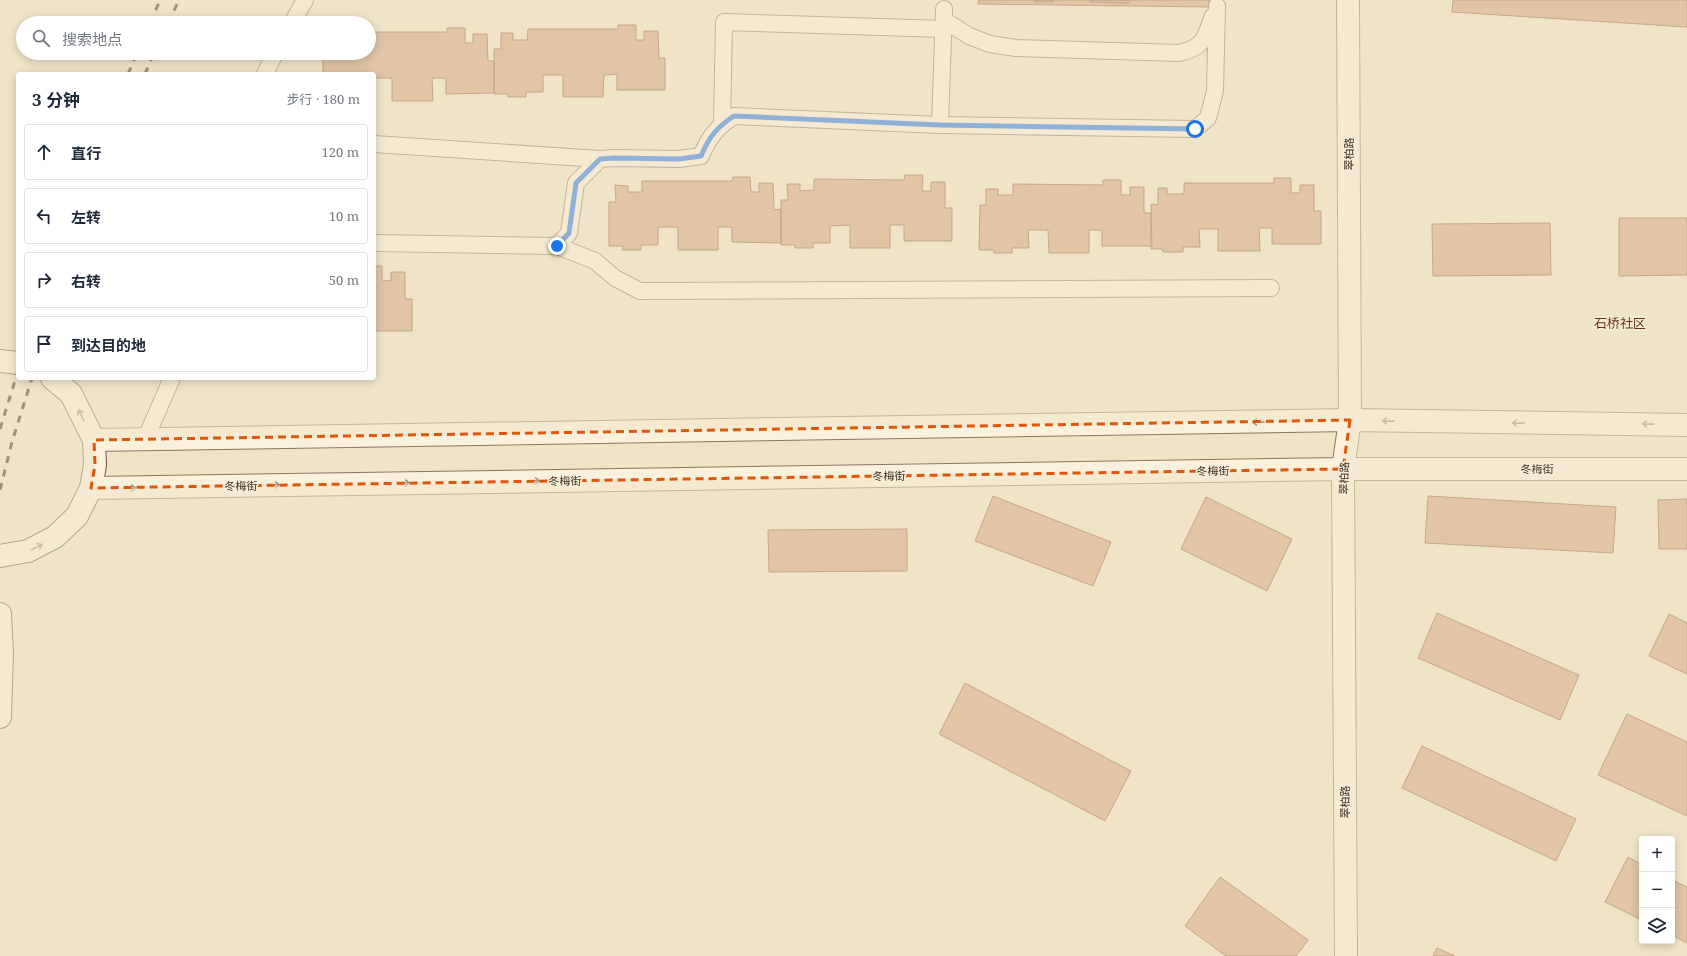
<!DOCTYPE html>
<html lang="zh">
<meta charset="utf-8">
<style>
body{margin:0;font-family:"Noto Serif","Noto Sans SC",serif;background:#f2f2f3;color:#1f2937}
.controls{position:absolute;right:12px;bottom:12px;display:grid;overflow:hidden;border-radius:4px;box-shadow:0 2px 10px #0003}
.controls button{width:36px;height:36px;display:grid;place-items:center;padding:0;border:0;border-bottom:1px solid #e0e1e3;background:#fff;color:#1f2937;font:20px sans-serif}
.stop{position:absolute;width:12px;height:12px;margin:-9px;border:3px solid #1a73e8;border-radius:50%;background:#fff}
.stop.end{background:#1a73e8;border-color:#fff;box-shadow:0 1px 4px #0008}
.list{margin:0;padding:0;list-style:none}
h2{display:flex;justify-content:space-between;align-items:center;height:52px;margin:0;padding:0 16px;font-size:17px}
h2 small{font-size:13px;font-weight:400;color:#747a83}
.list li{display:grid;grid-template-columns:26px 1fr auto;gap:12px;align-items:center;box-sizing:border-box;height:56px;margin:0 8px 8px;padding:0 8px;border:1px solid #e0e1e3;border-radius:4px}
.list b{display:block;font-size:15px;white-space:nowrap}
.list em{font-size:13px;font-style:normal;color:#747a83}
.icon{flex:none;width:22px;height:22px;fill:none;stroke:currentColor;stroke-width:2;stroke-linecap:round;stroke-linejoin:round}
.map{position:relative;flex:none;width:1687px;height:956px;overflow:hidden}
.search{position:absolute;background:#fff;box-shadow:0 2px 10px #0003;left:16px;top:16px;width:360px;height:44px;display:flex;align-items:center;gap:10px;box-sizing:border-box;padding:0 14px;border-radius:22px;color:#747a83;font-size:15px}
.panel{position:absolute;background:#fff;box-shadow:0 2px 10px #0003;left:16px;top:72px;width:360px;height:308px;border-radius:4px}
.map>svg:first-child{display:block}
</style>
<div class="map">
<svg width="1687" height="956" viewBox="0 0 1687 956">
<rect width="100%" height="100%" fill="#f0e4c8"/>
<path fill="#cf9f7d" stroke="#8d5f41" d="M 979,0 L 1209,0 L 1209,7 L 978,4 Z
M 1035,0 L 1053,0 L 1053,2 L 1035,2 Z
M 1090,0 L 1130,0 L 1130,3 L 1090,2 Z
M 1453,0 L 1687,0 L 1687,27 L 1452,12 Z
M 618,25 L 636,25 L 636,40 L 644,40 L 644,31 L 658,31 L 659,58 L 665,58 L 665,90 L 617,90 L 617,74 L 604,75 L 603,97 L 563,97 L 563,75 L 543,75 L 543,92 L 526,92 L 526,97 L 508,97 L 508,94 L 494,94 L 494,49 L 501,49 L 501,33 L 513,33 L 513,40 L 527,40 L 528,29 L 618,29 Z
M 447,28 L 465,28 L 465,43 L 473,43 L 473,34 L 487,34 L 488,61 L 494,61 L 494,93 L 446,94 L 446,78 L 432,78 L 433,101 L 392,101 L 392,78 L 374,78 L 374,74 L 323,74 L 323,53 L 369,53 L 369,32 L 447,32 Z
M 905,175 L 923,175 L 922,191 L 931,191 L 931,182 L 945,182 L 945,208 L 952,208 L 952,241 L 904,241 L 904,225 L 890,225 L 890,248 L 850,248 L 850,225 L 830,226 L 830,243 L 813,243 L 813,248 L 795,248 L 795,245 L 781,245 L 781,200 L 788,200 L 787,184 L 800,184 L 800,191 L 814,190 L 814,179 L 904,180 Z
M 733,177 L 750,177 L 751,192 L 759,192 L 759,183 L 773,183 L 774,210 L 781,209 L 781,243 L 732,242 L 732,227 L 718,227 L 718,250 L 678,250 L 678,227 L 658,227 L 658,245 L 641,245 L 641,250 L 622,250 L 623,246 L 609,246 L 609,202 L 616,202 L 615,185 L 628,186 L 628,192 L 642,192 L 642,181 L 732,181 Z
M 1274,178 L 1291,178 L 1291,193 L 1300,193 L 1300,185 L 1314,185 L 1314,211 L 1321,211 L 1321,244 L 1272,244 L 1272,228 L 1259,228 L 1260,251 L 1218,251 L 1218,229 L 1199,229 L 1200,247 L 1183,247 L 1183,252 L 1163,252 L 1162,249 L 1151,249 L 1151,204 L 1158,205 L 1158,188 L 1167,188 L 1167,194 L 1184,194 L 1184,183 L 1274,183 Z
M 1103,180 L 1121,180 L 1121,195 L 1130,195 L 1130,187 L 1144,187 L 1144,213 L 1151,213 L 1152,246 L 1102,246 L 1102,230 L 1089,230 L 1089,253 L 1049,253 L 1048,230 L 1028,230 L 1029,248 L 1012,248 L 1012,253 L 994,253 L 994,250 L 979,250 L 980,205 L 986,205 L 986,189 L 998,189 L 998,195 L 1013,195 L 1013,184 L 1103,185 Z
M 1619,218 L 1687,218 L 1687,275 L 1619,276 Z
M 1550,223 L 1551,275 L 1433,276 L 1432,224 Z
M 374,266 L 382,266 L 382,280 L 391,281 L 391,272 L 405,272 L 405,299 L 412,299 L 412,331 L 374,331 Z
M 993,496 L 1111,542 L 1093,586 L 975,541 Z
M 1428,496 L 1616,507 L 1613,553 L 1425,543 Z
M 1206,497 L 1292,539 L 1267,591 L 1181,549 Z
M 1687,499 L 1687,549 L 1659,549 L 1658,500 Z
M 907,529 L 907,571 L 769,572 L 768,530 Z
M 1437,613 L 1579,675 L 1560,720 L 1418,658 Z
M 1669,614 L 1687,623 L 1687,674 L 1649,656 Z
M 965,683 L 1131,771 L 1105,821 L 939,734 Z
M 1627,714 L 1687,742 L 1687,816 L 1598,775 Z
M 1422,746 L 1576,819 L 1556,861 L 1402,788 Z
M 1628,857 L 1642,865 L 1642,920 L 1605,902 Z
M 1220,877 L 1308,940 L 1296,956 L 1226,956 L 1185,926 Z
M 1672,880 L 1687,887 L 1687,943 L 1672,935 Z
M 1437,948 L 1455,956 L 1433,956 Z"/>
<g fill="none" stroke-linecap="round" stroke-linejoin="round">
<defs>
<path id="lane" d="M 944,9 L 940,125 L 1195,129 L 1208,118 L 1215,91 L 1217,6
M 944,12 L 944,20 L 969,36 L 990,44 L 1016,48 L 1179,53 C 1205,47 1204,39 1213,16
M 292,23 L 305,0
M 265,74 L 275,53
M 722,124 L 724,22 L 944,29
M 374,144 L 600,159
M 374,243 L 557,246 L 569,233 L 576,183 L 600,159 L 614,158 L 679,159 L 701,156 C 709,137 717,127 734,116 L 940,125
M 557,246 L 595,261 L 615,278 L 640,291 L 1271,288
M 145,440 L 172,378"/>
<path id="street" d="M 94,440 L 1350,420 L 1687,425
M 91,488 L 1343,469 L 1687,469
M 1346,956 L 1343,469 L 1350,420 L 1348,0"/>
<path id="secondary" d="M 0,361 L 18,363
M 0,556 L 28,551 L 55,537 L 77,516 L 91,488 L 95,465 L 94,440 L 71,394 L 52,378
M 0,614 L 2,653 L 0,717"/>
</defs>
<use href="#lane" stroke="#8d765c" stroke-width="18"/>
<use href="#street" stroke="#8d765c" stroke-width="24"/>
<use href="#secondary" stroke="#6f573f" stroke-width="24"/>
<use href="#lane" stroke="#faf1dc" stroke-width="16"/>
<use href="#street" stroke="#faf1dc" stroke-width="22"/>
<use href="#secondary" stroke="#faf1dc" stroke-width="22"/>
<path stroke="#3d2e20" stroke-width="3" stroke-dasharray="7 7" stroke-linecap="butt" d="M 150,23 L 160,0
M 168,23 L 179,0
M 128,74 L 137,53
M 145,74 L 154,53
M 0,429 L 18,371
M 0,490 L 12,442 L 32,378"/>
</g>
<defs><path id="oneway-shaft" d="M-6 0H5M1.5-3L5.5 0L1.5 3" fill="none" stroke-width="1.6" stroke-linecap="round" stroke-linejoin="round"/></defs>
<g stroke="#9c907e">
<use href="#oneway-shaft" transform="translate(81 415) rotate(-116)"/>
<use href="#oneway-shaft" transform="translate(1388 421) rotate(-179)"/>
<use href="#oneway-shaft" transform="translate(1258 422) rotate(179)"/>
<use href="#oneway-shaft" transform="translate(1518 423) rotate(-179)"/>
<use href="#oneway-shaft" transform="translate(1648 424) rotate(-179)"/>
<use href="#oneway-shaft" transform="translate(534 481) rotate(-1)"/>
<use href="#oneway-shaft" transform="translate(404 483) rotate(-1)"/>
<use href="#oneway-shaft" transform="translate(274 485) rotate(-1)"/>
<use href="#oneway-shaft" transform="translate(130 488) rotate(-1)"/>
<use href="#oneway-shaft" transform="translate(37 547) rotate(-27)"/>
</g>
<g fill="none" stroke-linecap="round" stroke-linejoin="round">
<path stroke="#1a73e8" stroke-width="5" d="M 557,246 L 569,233 L 576,183 L 600,159 L 614,158 L 679,159 L 701,156 C 709,137 717,127 734,116 L 940,125 L 1195,129"/>
</g>
<path d="M0 0H1687V956H0ZM 1350,420 L 1343,469 L 91,488 L 95,465 L 94,440 Z" fill="#f0e4c8" fill-opacity=".55" fill-rule="evenodd"/>
<path fill="none" stroke="#df570d" stroke-width="3" stroke-dasharray="8 5" stroke-linejoin="round" d="M 1350,420 L 1343,469 L 91,488 L 95,465 L 94,440 Z"/>
<g text-anchor="middle" stroke-width="3" stroke-linejoin="round" paint-order="stroke">
<g font-size="11" fill="#3d2e20" stroke="#f7eed8">
<text transform="translate(1349 154) rotate(-90)" y="4">翠柏路</text>
<text x="1537" y="473">冬梅街</text>
<text transform="translate(1213 471) rotate(-1)" y="4">冬梅街</text>
<text transform="translate(889 476) rotate(-1)" y="4">冬梅街</text>
<text transform="translate(1344 478) rotate(-88)" y="4">翠柏路</text>
<text transform="translate(565 481) rotate(-1)" y="4">冬梅街</text>
<text transform="translate(241 486) rotate(-1)" y="4">冬梅街</text>
<text transform="translate(1345 802) rotate(-90)" y="4">翠柏路</text>
</g>
<g font-size="13" fill="#6b2e1e" stroke="#f7eed8">
<text x="1620" y="328">石桥社区</text>
</g>
</g>
</svg>
<div class="controls">
<button>+</button>
<button>−</button>
<button><svg class="icon" aria-label="layers" viewBox="0 0 24 24"><path d="M12 4l9 5-9 5-9-5zM3 14l9 5 9-5"/></svg></button>
</div>
<div class="stop" style="left:1195px;top:129px"></div>
<div class="stop end" style="left:557px;top:246px"></div>
<div class="search"><svg class="icon" aria-label="search" viewBox="0 0 24 24"><circle cx="10" cy="10" r="6"/><path d="M15 15l6 6"/></svg>搜索地点</div>
<section class="panel">
<h2>3 分钟<small>步行 · 180 m</small></h2>
<ul class="list">
<li><svg class="icon" aria-label="ahead" viewBox="0 0 24 24"><path d="M12 20V5M6 11l6-6 6 6"/></svg><div><b>直行</b></div><em>120 m</em></li>
<li><svg class="icon" aria-label="left" viewBox="0 0 24 24"><path d="M17 20v-9H6M10 6l-5 5 5 5"/></svg><div><b>左转</b></div><em>10 m</em></li>
<li><svg class="icon" aria-label="right" viewBox="0 0 24 24"><path d="M7 20v-9h11M14 6l5 5-5 5"/></svg><div><b>右转</b></div><em>50 m</em></li>
<li><svg class="icon" aria-label="arrive" viewBox="0 0 24 24"><path d="M6 21V4h12l-3 4 3 4H6"/></svg><div><b>到达目的地</b></div></li>
</ul>
</section>
</div>
